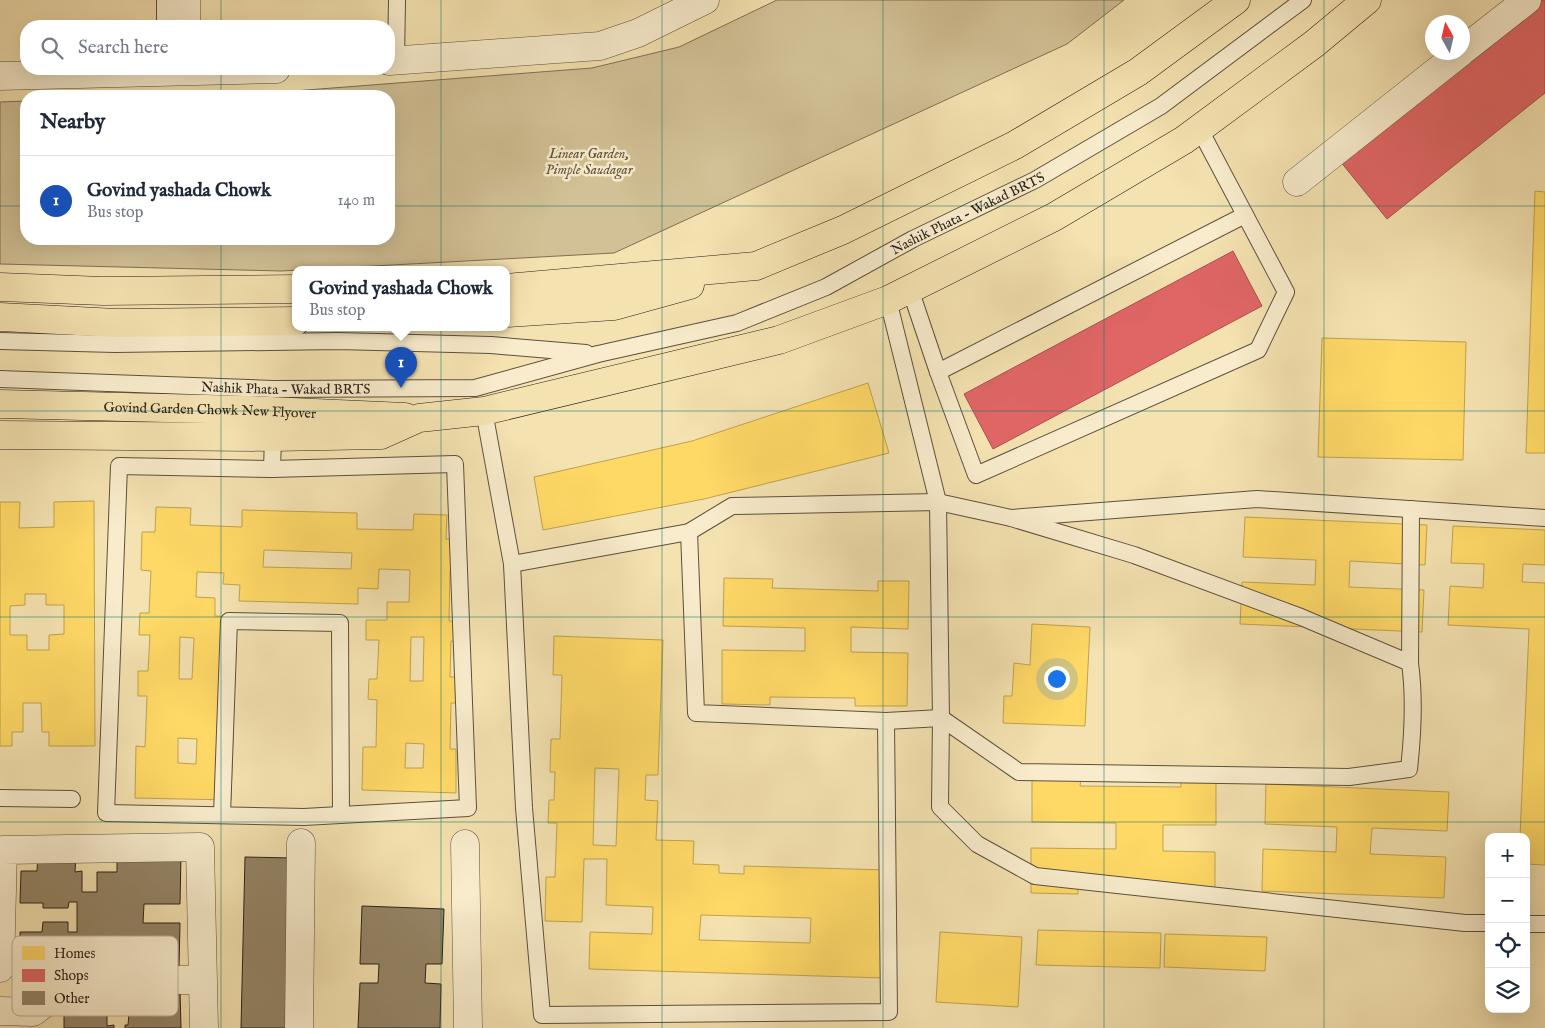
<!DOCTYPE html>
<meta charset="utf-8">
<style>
body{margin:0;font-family:"IM FELL English",serif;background:#f2f2f3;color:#1f2937}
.controls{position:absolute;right:15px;bottom:15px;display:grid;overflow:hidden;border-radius:10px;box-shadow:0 5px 20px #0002}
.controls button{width:45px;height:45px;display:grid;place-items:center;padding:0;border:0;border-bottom:1px solid #e0e1e3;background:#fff;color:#1f2937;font:25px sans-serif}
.compass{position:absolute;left:1425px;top:15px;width:45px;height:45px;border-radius:50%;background:#fff;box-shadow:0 5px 20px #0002;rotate:352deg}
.you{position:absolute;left:1056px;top:678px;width:18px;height:18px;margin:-12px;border:4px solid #fff;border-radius:50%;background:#1a73e8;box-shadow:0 0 0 8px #1a73e833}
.badge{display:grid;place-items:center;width:32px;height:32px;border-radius:50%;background:#d93025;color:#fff;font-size:16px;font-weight:700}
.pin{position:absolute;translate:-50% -41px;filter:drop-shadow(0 1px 2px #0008)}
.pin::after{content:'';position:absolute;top:26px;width:18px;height:15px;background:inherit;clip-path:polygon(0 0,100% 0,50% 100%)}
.popup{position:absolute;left:292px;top:266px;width:218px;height:65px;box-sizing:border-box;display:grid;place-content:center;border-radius:10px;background:#fff;filter:drop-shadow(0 1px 4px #0005);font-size:16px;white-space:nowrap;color:#747a83}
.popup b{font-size:19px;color:#1f2937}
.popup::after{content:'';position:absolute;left:50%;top:100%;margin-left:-10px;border:10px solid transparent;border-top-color:#fff}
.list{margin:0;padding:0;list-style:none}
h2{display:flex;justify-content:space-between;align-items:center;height:65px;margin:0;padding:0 20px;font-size:21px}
h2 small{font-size:16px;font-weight:400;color:#747a83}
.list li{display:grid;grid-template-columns:32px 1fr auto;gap:15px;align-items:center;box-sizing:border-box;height:90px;padding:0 20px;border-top:1px solid #e0e1e3}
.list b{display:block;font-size:19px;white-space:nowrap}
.list p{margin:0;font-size:16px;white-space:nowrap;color:#747a83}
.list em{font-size:16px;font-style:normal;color:#747a83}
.icon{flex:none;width:28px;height:28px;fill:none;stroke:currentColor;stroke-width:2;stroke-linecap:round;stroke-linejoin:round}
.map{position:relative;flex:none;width:1545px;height:1028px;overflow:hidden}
.search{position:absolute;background:#fff;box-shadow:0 5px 20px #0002;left:20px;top:20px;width:375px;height:55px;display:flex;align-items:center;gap:12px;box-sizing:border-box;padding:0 18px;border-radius:20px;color:#747a83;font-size:19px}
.panel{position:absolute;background:#fff;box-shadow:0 5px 20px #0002;left:20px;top:90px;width:375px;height:155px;border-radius:20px}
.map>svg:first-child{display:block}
</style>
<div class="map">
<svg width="1545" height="1028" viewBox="0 0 1545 1028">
<rect width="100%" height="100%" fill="#f4e2b0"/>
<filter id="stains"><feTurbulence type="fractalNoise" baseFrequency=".004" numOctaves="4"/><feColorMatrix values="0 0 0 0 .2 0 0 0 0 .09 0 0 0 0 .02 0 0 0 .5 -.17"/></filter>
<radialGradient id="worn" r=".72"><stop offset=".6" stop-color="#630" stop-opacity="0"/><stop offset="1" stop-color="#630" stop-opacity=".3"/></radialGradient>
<path fill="#d2c196" stroke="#7e7057" d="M 777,0 L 1124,0 L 1067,44 L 614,253 L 281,271 L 0,264 L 0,102 L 26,101 L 26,239 L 389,239 L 389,96 L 229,96 L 592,68 L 679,47 Z"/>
<path fill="#ffd966" stroke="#bfa24f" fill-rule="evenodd" d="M 1535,191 L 1545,192 L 1545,453 L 1526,453 Z
M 1322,338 L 1466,342 L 1463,460 L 1318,457 Z
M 868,383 L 889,453 L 704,499 L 543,530 L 534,477 L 692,441 Z
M 94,501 L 95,746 L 49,746 L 49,732 L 42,732 L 41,703 L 23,703 L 23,732 L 12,732 L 12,746 L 0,746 L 0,502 L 20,502 L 19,528 L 54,527 L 54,502 ZM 25,594 L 46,594 L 46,605 L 64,605 L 64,634 L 49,635 L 49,650 L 27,650 L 27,635 L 10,635 L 10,606 L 25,605 Z
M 156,507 L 191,508 L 190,525 L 242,527 L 242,510 L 357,513 L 357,529 L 413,530 L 414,514 L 447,515 L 446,539 L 463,540 L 462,571 L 450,571 L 449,621 L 460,622 L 460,641 L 451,641 L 450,677 L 459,677 L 458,703 L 451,703 L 450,749 L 456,749 L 456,793 L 362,790 L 363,747 L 376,747 L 377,700 L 368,699 L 369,679 L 377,679 L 379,640 L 366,640 L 366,620 L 387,620 L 387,602 L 409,602 L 410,570 L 379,569 L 378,589 L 358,588 L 358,604 L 239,601 L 240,585 L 223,584 L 224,573 L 197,572 L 196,597 L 215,598 L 215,616 L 237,617 L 231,800 L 135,798 L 136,746 L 145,747 L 147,696 L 138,696 L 138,671 L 148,671 L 150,635 L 139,635 L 140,613 L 149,613 L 151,571 L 141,570 L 142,532 L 155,532 ZM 264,550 L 352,553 L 351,569 L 263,567 ZM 180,637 L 194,638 L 192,679 L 179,679 ZM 411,637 L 424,637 L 423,681 L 410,681 ZM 178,738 L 197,739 L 196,764 L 178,763 ZM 406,743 L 424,744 L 423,768 L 405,768 Z
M 1245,517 L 1427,525 L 1425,565 L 1350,561 L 1349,587 L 1424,590 L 1422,632 L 1240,624 L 1242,582 L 1315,585 L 1316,560 L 1243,557 Z
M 1453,526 L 1545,530 L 1545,565 L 1523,564 L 1522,582 L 1545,583 L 1545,865 L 1526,864 L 1526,837 L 1520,837 L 1529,629 L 1448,625 L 1450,586 L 1483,588 L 1484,564 L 1451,563 Z
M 724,578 L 773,579 L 772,588 L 878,591 L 878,581 L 909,581 L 908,629 L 851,627 L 851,652 L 908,653 L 907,706 L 855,706 L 855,698 L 770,697 L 770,705 L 722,704 L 722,650 L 805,651 L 805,628 L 723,626 Z
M 1032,624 L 1090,627 L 1085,726 L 1003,723 L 1004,696 L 1012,696 L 1014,663 L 1030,665 Z
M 554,636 L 663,640 L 658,775 L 646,775 L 645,800 L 658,801 L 656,840 L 694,841 L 693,864 L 719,865 L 719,873 L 744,874 L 744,866 L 888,870 L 884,978 L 589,969 L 590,932 L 652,934 L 653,907 L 606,905 L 607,859 L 584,859 L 582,922 L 545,921 L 546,877 L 555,877 L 557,823 L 548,823 L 549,800 L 554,800 L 555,772 L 550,772 L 551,739 L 560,739 L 562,675 L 553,675 ZM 595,768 L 619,769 L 616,846 L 593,845 ZM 701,915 L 811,918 L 810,943 L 699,940 Z
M 1032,778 L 1081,779 L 1080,786 L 1181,787 L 1181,779 L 1216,780 L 1216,825 L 1163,825 L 1163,851 L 1215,852 L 1215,896 L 1078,886 L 1078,894 L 1031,893 L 1031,848 L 1116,849 L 1116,823 L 1032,822 Z
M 1266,784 L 1449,792 L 1447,831 L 1372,828 L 1370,854 L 1446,857 L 1444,898 L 1262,891 L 1263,849 L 1336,852 L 1337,827 L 1265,824 Z
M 1038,930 L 1161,933 L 1160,968 L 1036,965 Z
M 940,932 L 1022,937 L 1018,1007 L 936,1002 Z
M 1165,934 L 1267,937 L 1265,971 L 1164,967 Z"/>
<path fill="#e06666" stroke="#aa514f" d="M 1541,0 L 1545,0 L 1545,93 L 1387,219 L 1340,161 Z
M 1233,251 L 1262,306 L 993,449 L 964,394 Z"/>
<path fill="#948567" stroke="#2b2018" d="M 38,853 L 76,853 L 75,872 L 82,871 L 82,892 L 97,892 L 97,872 L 117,872 L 117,853 L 181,854 L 180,904 L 144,904 L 143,923 L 180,923 L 179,967 L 20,966 L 20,932 L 42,932 L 43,922 L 68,922 L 68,932 L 77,932 L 77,902 L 69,902 L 68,908 L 43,908 L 43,903 L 20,903 L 21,871 L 37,871 Z
M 245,857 L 293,858 L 288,1028 L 241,1028 Z
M 362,906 L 444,909 L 442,964 L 426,964 L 425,983 L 441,984 L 440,1028 L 358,1028 L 360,983 L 378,983 L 379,964 L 360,964 Z
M 97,991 L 97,1013 L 107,1013 L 107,1026 L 114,1025 L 114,1028 L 64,1028 L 64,992 Z
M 136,991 L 180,991 L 181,1028 L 125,1028 L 125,1025 L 128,1025 L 129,1013 L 137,1013 Z"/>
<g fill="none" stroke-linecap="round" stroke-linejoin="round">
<defs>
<g id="service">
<path d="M 165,26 L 165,0"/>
<path d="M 396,61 L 397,0"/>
<path d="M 910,289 L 938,372 L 1245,215"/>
<path d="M 888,300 L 938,502 L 941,718 L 940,807 L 977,844 L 1035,876 L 1465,923 L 1489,923"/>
<path d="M 0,341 L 115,344 L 338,341 L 491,345 L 586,353"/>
<path d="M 938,372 L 976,475 L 1258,350 L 1286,292 L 1199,128"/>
<path id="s1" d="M 0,379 L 273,389 L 475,388 L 598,354 L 737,323 L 826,287 L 913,239 L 1035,180 L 1161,106 L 1303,0"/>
<path d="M 484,411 L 512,564 L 524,808 L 542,1015 L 889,1012 L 886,721"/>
<path d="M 455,464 L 468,808 L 304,817 L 106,813 L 119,466 L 272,469 Z"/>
<path d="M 272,469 L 273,437"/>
<path d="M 689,532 L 696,713 L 886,721 L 941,718 L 1019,772 L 1349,777 L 1409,769 C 1413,733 1415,699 1410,663 L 1301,617 L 1134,555 L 1011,518"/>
<path d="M 512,564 L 689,532 L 732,506 L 938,502 L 1011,518 L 1257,499 L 1545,518"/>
<path d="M 1410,663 L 1411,509"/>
<path d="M 0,798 L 72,799"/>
<path d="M 222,815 L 229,621 L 340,623 L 341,815"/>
<path d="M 1526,924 L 1545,924"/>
</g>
<path id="minor" d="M 186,0 L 186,26
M 1462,51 L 1527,0
M 389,61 L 600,46 L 638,33 L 705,0
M 0,76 L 276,69
M 1297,182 L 1461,52
M 465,844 L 468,1028
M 0,968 L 3,850 L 200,847 L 204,1028
M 0,1011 L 33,1012 L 75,980 L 203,980
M 299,1028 L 301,843"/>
<g id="primary">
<path d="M 0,287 L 103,291 L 296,289"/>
<path d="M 506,288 L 756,266 L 843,230 L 1015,145 L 1138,72 L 1236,0"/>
<path d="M 506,313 L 614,306 L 690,285"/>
<path d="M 0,317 L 116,323 L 296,321"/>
<path id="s2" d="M 0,404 L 248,410 L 405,417"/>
<path d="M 0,435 L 273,437 L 381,435 L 419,418 L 484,411 L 779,340 L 888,300 L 1054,217 L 1184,140 L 1314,44 L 1367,0"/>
</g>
</defs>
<use href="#service" stroke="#5d503e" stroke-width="18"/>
<use href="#minor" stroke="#5d503e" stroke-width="29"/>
<use href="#primary" stroke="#2b2018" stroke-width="29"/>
<use href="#service" stroke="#f8eccc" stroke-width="16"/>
<use href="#minor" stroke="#f8eccc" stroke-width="28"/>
<use href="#primary" stroke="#f4e2b0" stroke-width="28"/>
</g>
<path fill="none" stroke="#0f766e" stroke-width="1" stroke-opacity="0.55" d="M 221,0 L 221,26M 441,0 L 441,1028M 662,0 L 662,1028M 883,0 L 883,1028M 1104,0 L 1104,1028M 1324,0 L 1324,1028M 221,69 L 221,96M 0,206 L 26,206M 389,206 L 1545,206M 221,239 L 221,1028M 0,411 L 1545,411M 0,617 L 1545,617M 0,822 L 1545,822"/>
<g text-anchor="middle" stroke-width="5" stroke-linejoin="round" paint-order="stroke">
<g font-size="14" font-style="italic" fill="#5d503e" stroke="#f8eccc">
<text x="589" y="158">Linear Garden,<tspan x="589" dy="16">Pimple Saudagar</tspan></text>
</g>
<g font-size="14" fill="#2b2018" stroke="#f8eccc">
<text dy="5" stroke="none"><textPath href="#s1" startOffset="1001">Nashik Phata - Wakad BRTS</textPath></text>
<text dy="5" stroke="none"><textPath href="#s1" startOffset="286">Nashik Phata - Wakad BRTS</textPath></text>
<text dy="5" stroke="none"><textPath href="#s2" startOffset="210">Govind Garden Chowk New Flyover</textPath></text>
</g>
</g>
<rect x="12" y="936" width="166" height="80" rx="8" fill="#f8eccc" stroke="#baaf96" stroke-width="1"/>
<rect x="22" y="946" width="23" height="14" fill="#ffd966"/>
<rect x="22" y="969" width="23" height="13" fill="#e06666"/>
<rect x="22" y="991" width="23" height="14" fill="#948567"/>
<g font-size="14" fill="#2b2018">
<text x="54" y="958">Homes</text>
<text x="54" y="980">Shops</text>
<text x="54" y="1003">Other</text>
</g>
<rect width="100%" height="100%" filter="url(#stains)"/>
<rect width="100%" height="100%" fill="url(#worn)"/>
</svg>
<div class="controls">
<button>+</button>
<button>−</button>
<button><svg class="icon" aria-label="locate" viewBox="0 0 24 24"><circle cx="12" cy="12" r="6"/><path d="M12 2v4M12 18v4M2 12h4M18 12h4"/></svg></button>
<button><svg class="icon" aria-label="layers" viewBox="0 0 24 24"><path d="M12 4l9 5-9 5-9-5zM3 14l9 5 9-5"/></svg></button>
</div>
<svg class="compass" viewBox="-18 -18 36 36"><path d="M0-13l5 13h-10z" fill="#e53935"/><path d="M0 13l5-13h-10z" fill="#747a83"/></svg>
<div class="you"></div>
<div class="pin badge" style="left:401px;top:388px;background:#1a4fb4">1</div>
<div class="popup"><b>Govind yashada Chowk</b>Bus stop</div>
<div class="search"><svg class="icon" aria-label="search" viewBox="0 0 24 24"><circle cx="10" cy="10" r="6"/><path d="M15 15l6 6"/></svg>Search here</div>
<section class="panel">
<h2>Nearby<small></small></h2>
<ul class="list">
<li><span class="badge" style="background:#1a4fb4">1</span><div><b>Govind yashada Chowk</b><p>Bus stop</p></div><em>140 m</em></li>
</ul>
</section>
</div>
